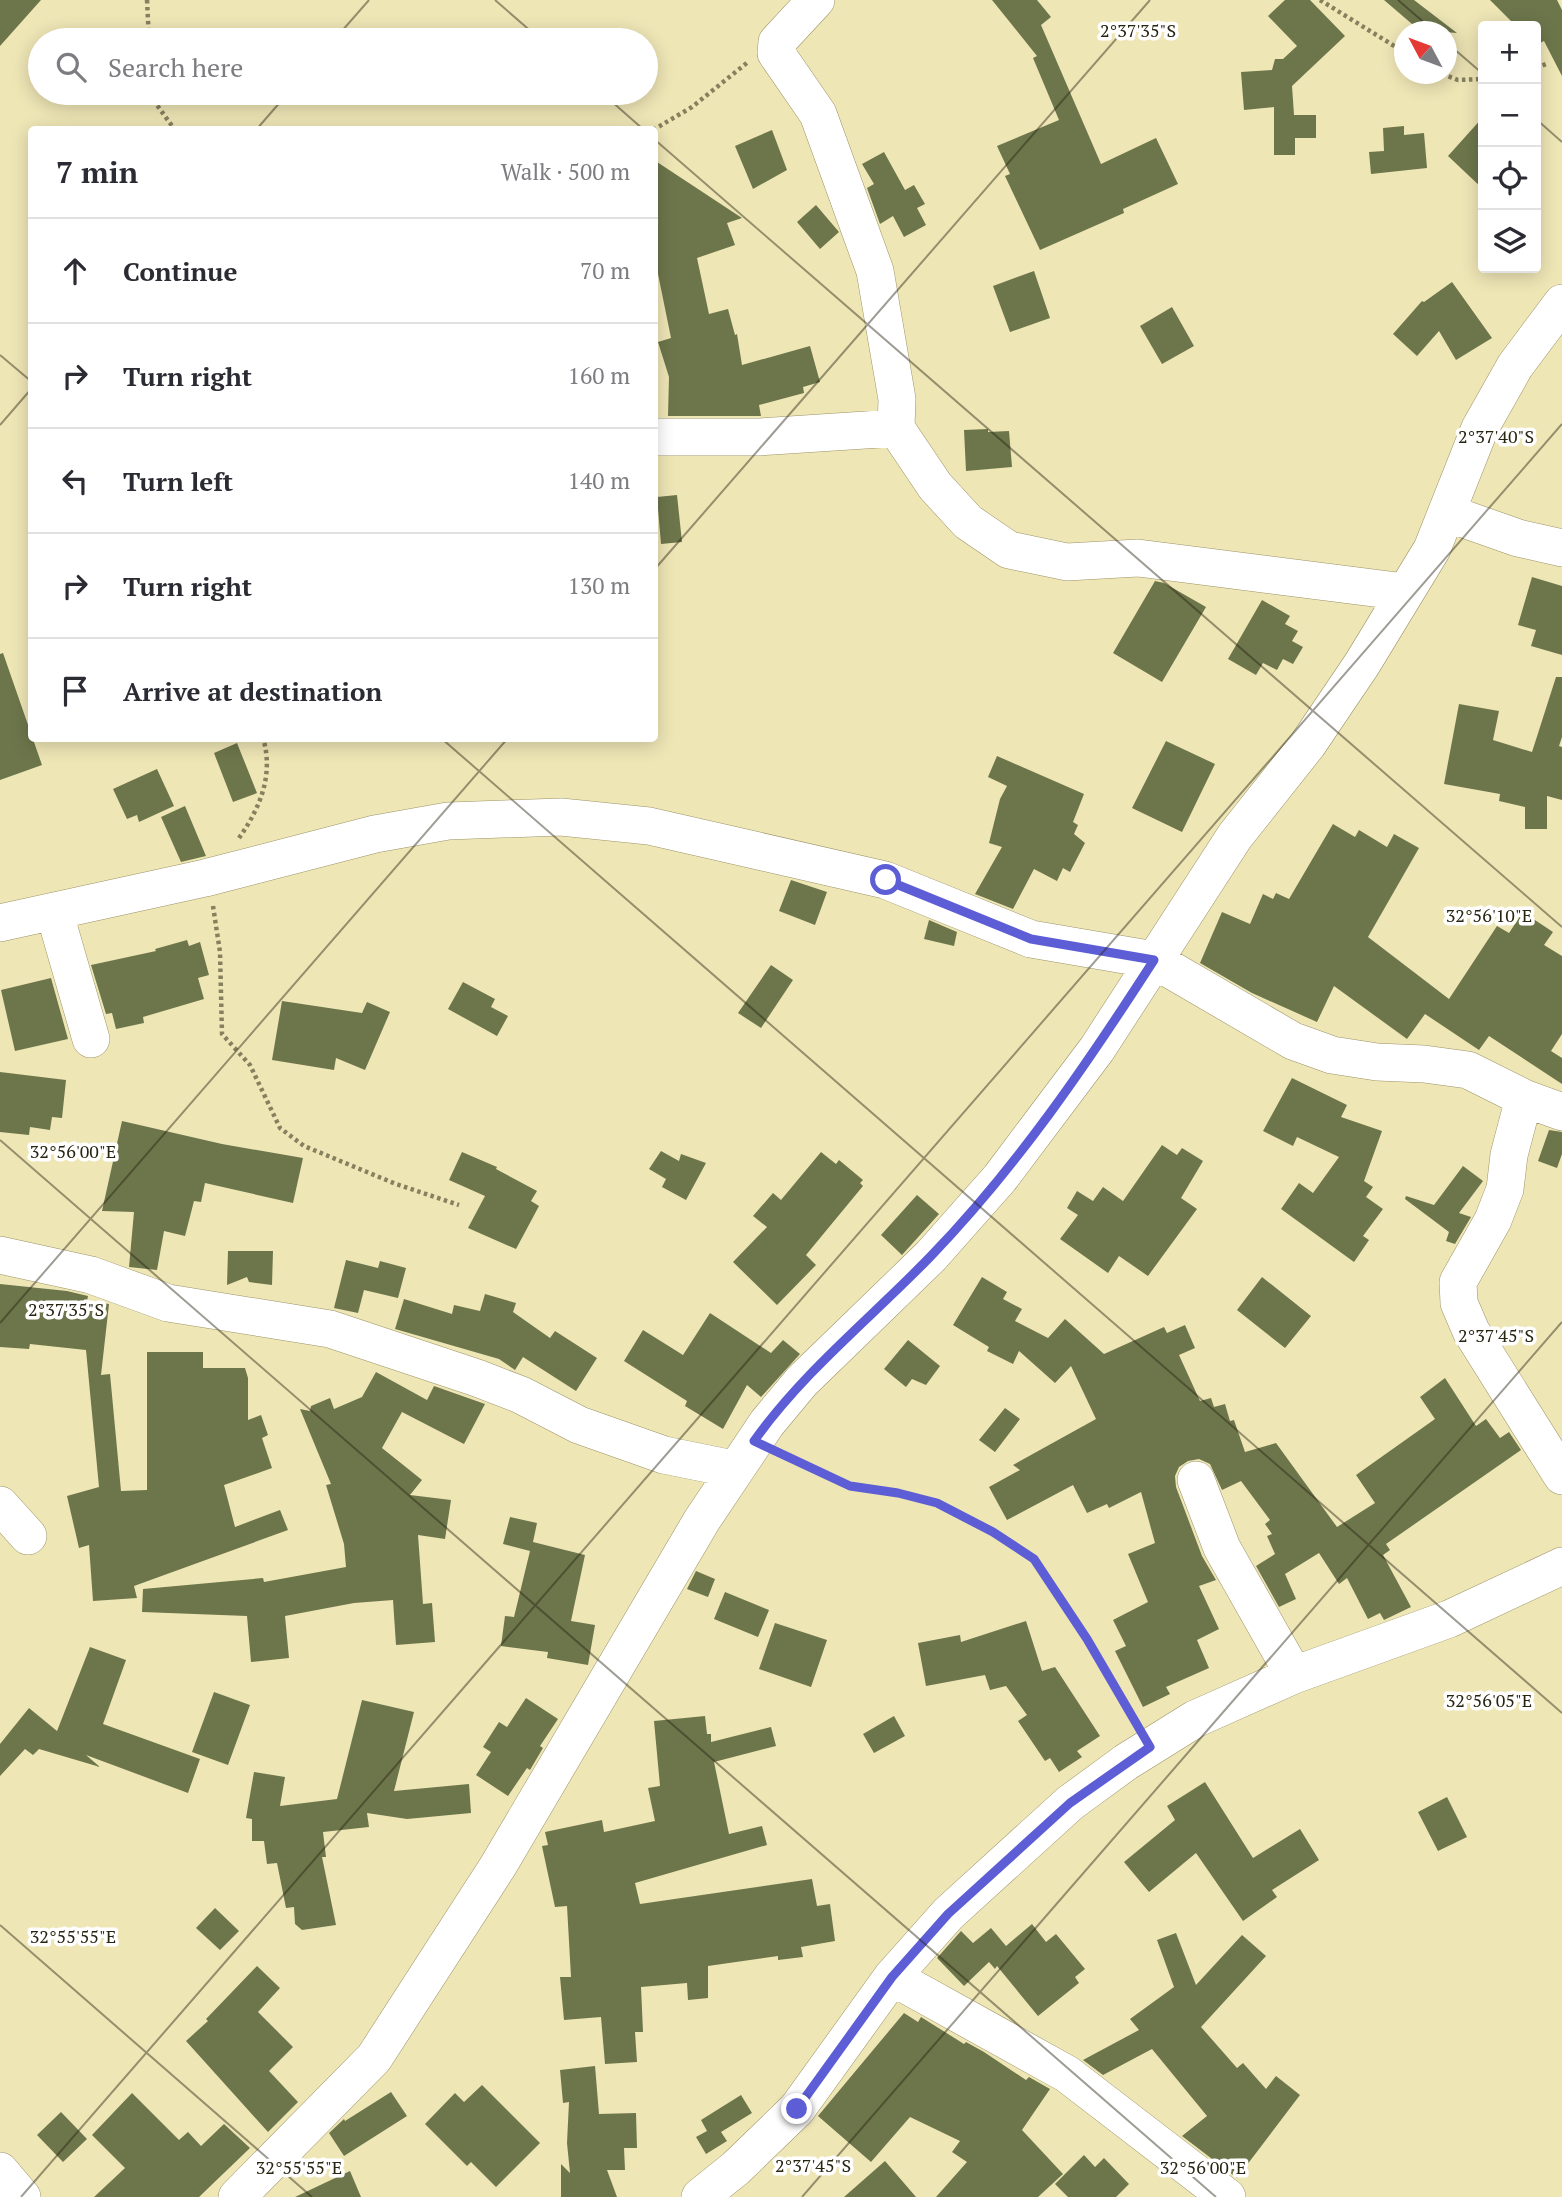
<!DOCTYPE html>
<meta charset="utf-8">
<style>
body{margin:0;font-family:"PT Serif",serif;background:#f7f7f7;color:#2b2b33}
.controls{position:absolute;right:21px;top:21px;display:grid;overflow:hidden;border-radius:7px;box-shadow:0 4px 18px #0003}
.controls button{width:63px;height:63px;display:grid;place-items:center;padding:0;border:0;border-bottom:2px solid #e1e1e2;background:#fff;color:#2b2b33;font:35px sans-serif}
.compass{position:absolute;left:1394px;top:21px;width:63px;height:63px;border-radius:50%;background:#fff;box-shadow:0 4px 18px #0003;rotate:311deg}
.stop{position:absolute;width:21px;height:21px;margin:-16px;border:5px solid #5d5ed6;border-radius:50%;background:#fff}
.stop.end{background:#5d5ed6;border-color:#fff;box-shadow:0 2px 7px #0008}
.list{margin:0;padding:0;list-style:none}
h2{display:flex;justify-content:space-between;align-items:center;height:91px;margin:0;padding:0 28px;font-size:30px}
h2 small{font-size:23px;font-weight:400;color:#7c7c81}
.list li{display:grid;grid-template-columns:46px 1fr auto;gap:21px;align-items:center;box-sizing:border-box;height:105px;padding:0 28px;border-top:2px solid #e1e1e2}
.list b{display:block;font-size:26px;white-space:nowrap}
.list em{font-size:23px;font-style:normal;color:#7c7c81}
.icon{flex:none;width:38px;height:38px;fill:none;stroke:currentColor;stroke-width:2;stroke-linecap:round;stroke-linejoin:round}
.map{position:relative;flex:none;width:1562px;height:2197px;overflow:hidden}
.search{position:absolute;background:#fff;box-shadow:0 4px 18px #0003;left:28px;top:28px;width:630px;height:77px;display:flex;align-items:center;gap:18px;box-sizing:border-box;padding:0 24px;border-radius:38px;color:#7c7c81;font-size:26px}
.panel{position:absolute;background:#fff;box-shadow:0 4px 18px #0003;left:28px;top:126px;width:630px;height:616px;border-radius:7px}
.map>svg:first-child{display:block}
</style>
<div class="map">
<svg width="1562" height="2197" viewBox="0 0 1562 2197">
<rect width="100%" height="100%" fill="#efe6b6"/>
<path fill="#6d764b" d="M 0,0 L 41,0 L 0,46 Z
M 992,0 L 1037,0 L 1051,17 L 1041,25 L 1101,164 L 1156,138 L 1178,184 L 1123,209 L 1124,213 L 1040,250 L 1005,176 L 1010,174 L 997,146 L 1059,120 L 1033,58 L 1037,56 Z
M 1285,0 L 1310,0 L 1345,36 L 1292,86 L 1294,115 L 1316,115 L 1316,138 L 1295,138 L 1295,155 L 1274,155 L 1274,107 L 1244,110 L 1241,72 L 1272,70 L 1275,59 L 1283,59 L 1297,46 L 1268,16 Z
M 1384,0 L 1414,0 L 1457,33 L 1419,30 Z
M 1490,0 L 1557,0 L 1562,10 L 1562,76 L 1544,41 L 1536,45 L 1536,26 L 1516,26 Z
M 1483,117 L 1483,189 L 1448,156 Z
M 1404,126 L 1404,135 L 1424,133 L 1427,168 L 1371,174 L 1369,152 L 1384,151 L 1383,128 Z
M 772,130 L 787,170 L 753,189 L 735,146 Z
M 884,152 L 905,190 L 914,185 L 925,204 L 917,208 L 926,225 L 904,237 L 893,216 L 880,224 L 867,188 L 874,184 L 862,164 Z
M 654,160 L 742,218 L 727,223 L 735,245 L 697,258 L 709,314 L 728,309 L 735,335 L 737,334 L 742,365 L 810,346 L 820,382 L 803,387 L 804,393 L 759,405 L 761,416 L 668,416 L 669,377 L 658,342 L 671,338 L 657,269 L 654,271 Z
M 816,205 L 839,232 L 820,249 L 797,222 Z
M 1034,271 L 1050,318 L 1010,332 L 993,286 Z
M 1452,282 L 1492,338 L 1456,360 L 1439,331 L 1417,356 L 1393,334 L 1422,301 L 1424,302 Z
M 1172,307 L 1194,346 L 1162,364 L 1140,326 Z
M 988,429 L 988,432 L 1009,431 L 1012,467 L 966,471 L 964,430 Z
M 677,495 L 682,542 L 661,544 L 657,497 Z
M 1532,577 L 1562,586 L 1562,655 L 1531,646 L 1536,630 L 1518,625 Z
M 1155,581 L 1164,583 L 1206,607 L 1162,682 L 1113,653 Z
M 1262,600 L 1290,616 L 1285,624 L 1298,631 L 1292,641 L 1303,647 L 1293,664 L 1283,659 L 1277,670 L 1263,663 L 1256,675 L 1228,659 Z
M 3,653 L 42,765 L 0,780 L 0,654 Z
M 1556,677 L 1562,677 L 1562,737 L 1559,746 L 1562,747 L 1562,800 L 1547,796 L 1547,829 L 1525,829 L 1525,807 L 1499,801 L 1500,794 L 1444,784 L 1459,704 L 1499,711 L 1493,740 L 1532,752 Z
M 1166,741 L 1215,764 L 1182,832 L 1132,808 Z
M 237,743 L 257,793 L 233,802 L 214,753 Z
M 997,756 L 1084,794 L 1073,822 L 1078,825 L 1074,834 L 1085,843 L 1070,872 L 1063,868 L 1057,881 L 1034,869 L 1013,909 L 975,894 L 1002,847 L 989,843 L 1000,799 L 1007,786 L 988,777 Z
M 157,769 L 174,806 L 139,822 L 137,815 L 127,819 L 113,789 Z
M 185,806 L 206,856 L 181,862 L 161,817 Z
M 1333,824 L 1355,837 L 1359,830 L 1387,847 L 1394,834 L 1419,848 L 1368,937 L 1449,999 L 1497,926 L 1509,933 L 1523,912 L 1553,932 L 1544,945 L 1562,956 L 1562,1034 L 1551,1051 L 1562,1058 L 1562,1084 L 1489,1036 L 1479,1050 L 1425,1014 L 1407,1039 L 1334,986 L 1317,1022 L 1252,993 L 1200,963 L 1222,912 L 1250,924 L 1263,894 L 1273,899 L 1276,893 L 1289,899 Z
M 791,880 L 827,892 L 815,925 L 779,911 Z
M 929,920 L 957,932 L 954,946 L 924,939 Z
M 187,940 L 189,946 L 200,942 L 209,975 L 198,978 L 204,999 L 143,1017 L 144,1023 L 116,1029 L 112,1013 L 106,1014 L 91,965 L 156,951 L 155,949 Z
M 771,965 L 793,980 L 761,1028 L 738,1013 Z
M 51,978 L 68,1039 L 15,1051 L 1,990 Z
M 463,982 L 495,999 L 491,1007 L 508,1016 L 497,1036 L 448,1009 Z
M 282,1001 L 362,1013 L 367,1002 L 390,1012 L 365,1070 L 336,1058 L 334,1070 L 272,1060 Z
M 0,1072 L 66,1080 L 62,1118 L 52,1117 L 50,1130 L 30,1127 L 29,1135 L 0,1132 Z
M 1292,1078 L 1347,1105 L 1341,1117 L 1382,1131 L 1364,1181 L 1373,1187 L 1366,1197 L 1383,1209 L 1363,1236 L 1369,1240 L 1354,1262 L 1281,1209 L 1299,1183 L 1313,1193 L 1339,1157 L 1297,1137 L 1293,1146 L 1263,1131 Z
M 122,1121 L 222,1144 L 303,1158 L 293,1203 L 205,1183 L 201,1202 L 194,1201 L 185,1236 L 164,1231 L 157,1270 L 129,1267 L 134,1212 L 102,1211 Z
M 1549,1130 L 1562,1132 L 1562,1154 L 1557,1168 L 1538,1161 Z
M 1162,1145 L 1177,1155 L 1182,1148 L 1203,1161 L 1181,1198 L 1197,1209 L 1148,1276 L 1119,1256 L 1108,1273 L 1060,1239 L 1078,1215 L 1067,1208 L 1077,1191 L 1093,1201 L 1103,1187 L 1123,1201 Z
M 661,1151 L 679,1161 L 681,1154 L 706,1163 L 686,1200 L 662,1187 L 666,1179 L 649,1169 Z
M 462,1152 L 497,1167 L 496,1169 L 537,1191 L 531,1201 L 539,1206 L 516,1249 L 468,1228 L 485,1196 L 449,1180 Z
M 821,1152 L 836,1164 L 839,1160 L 863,1180 L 860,1183 L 863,1186 L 806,1255 L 816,1265 L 777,1305 L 733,1262 L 767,1227 L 753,1216 L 773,1193 L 781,1200 Z
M 1463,1166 L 1483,1181 L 1459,1213 L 1471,1217 L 1455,1244 L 1446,1241 L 1449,1232 L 1405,1199 L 1406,1196 L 1434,1205 Z
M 917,1195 L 939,1214 L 902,1255 L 881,1235 Z
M 228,1251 L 273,1251 L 272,1285 L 249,1282 L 247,1277 L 227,1285 Z
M 346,1260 L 378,1268 L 380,1261 L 406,1268 L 398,1298 L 364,1290 L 358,1313 L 334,1308 Z
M 982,1277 L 1007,1292 L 1003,1299 L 1022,1309 L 1015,1321 L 1048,1338 L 1065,1319 L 1104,1354 L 1164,1327 L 1167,1333 L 1185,1325 L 1195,1348 L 1179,1355 L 1200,1401 L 1211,1398 L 1214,1407 L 1225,1404 L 1230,1421 L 1234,1420 L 1245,1452 L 1276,1443 L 1337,1527 L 1375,1503 L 1356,1475 L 1435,1419 L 1420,1397 L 1445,1378 L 1476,1426 L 1486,1419 L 1500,1438 L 1509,1432 L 1521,1450 L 1386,1544 L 1390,1550 L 1383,1555 L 1411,1607 L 1384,1620 L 1380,1613 L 1368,1619 L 1347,1578 L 1339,1584 L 1319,1553 L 1285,1574 L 1296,1599 L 1279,1607 L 1256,1566 L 1275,1554 L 1267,1536 L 1272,1534 L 1265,1524 L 1270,1520 L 1241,1481 L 1222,1490 L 1210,1464 L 1199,1459 L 1188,1461 L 1179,1467 L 1175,1476 L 1176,1487 L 1202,1556 L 1216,1580 L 1199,1586 L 1219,1629 L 1197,1640 L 1209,1668 L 1166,1687 L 1170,1694 L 1143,1707 L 1115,1651 L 1126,1646 L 1113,1620 L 1148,1602 L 1128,1554 L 1155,1543 L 1141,1492 L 1109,1508 L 1107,1504 L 1087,1513 L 1073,1485 L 1007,1520 L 989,1487 L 1020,1470 L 1013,1465 L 1096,1419 L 1071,1366 L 1055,1383 L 1019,1351 L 1013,1364 L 987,1351 L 989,1347 L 953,1325 Z
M 1262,1277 L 1311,1316 L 1285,1348 L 1237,1310 Z
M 0,1284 L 67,1291 L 88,1296 L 87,1301 L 109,1304 L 101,1375 L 110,1374 L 121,1491 L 147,1490 L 147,1352 L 203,1352 L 203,1368 L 245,1368 L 248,1378 L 248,1420 L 261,1415 L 268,1435 L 262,1438 L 272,1468 L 224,1485 L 235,1527 L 280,1510 L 288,1530 L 134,1586 L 137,1598 L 93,1601 L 89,1545 L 79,1548 L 67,1496 L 99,1487 L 86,1350 L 30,1344 L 29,1349 L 0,1347 Z
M 485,1294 L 516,1303 L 513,1312 L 550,1338 L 555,1331 L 597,1358 L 576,1391 L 523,1357 L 515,1370 L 499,1359 L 395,1329 L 404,1299 L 452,1314 L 454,1305 L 480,1311 Z
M 710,1313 L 771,1353 L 783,1340 L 800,1354 L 761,1397 L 747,1385 L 723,1429 L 685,1406 L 687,1401 L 624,1361 L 643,1330 L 683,1355 Z
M 908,1340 L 940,1366 L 926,1385 L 912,1379 L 906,1387 L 884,1369 Z
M 376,1372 L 427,1400 L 434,1386 L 485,1404 L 464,1444 L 402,1412 L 382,1448 L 422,1480 L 410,1495 L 451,1500 L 445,1539 L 418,1535 L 423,1604 L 432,1603 L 435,1642 L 396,1645 L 393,1600 L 354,1603 L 285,1616 L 289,1658 L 251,1662 L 247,1616 L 142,1612 L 143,1589 L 263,1578 L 264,1582 L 346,1567 L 344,1544 L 326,1485 L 331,1484 L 300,1409 L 310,1411 L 311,1406 L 330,1398 L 334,1409 L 362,1397 Z
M 1005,1408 L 1020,1419 L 995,1452 L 979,1440 Z
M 510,1517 L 537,1523 L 533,1542 L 585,1555 L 571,1621 L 595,1625 L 588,1665 L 547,1658 L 548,1652 L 501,1646 L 505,1616 L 514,1617 L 530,1551 L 503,1544 Z
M 696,1571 L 715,1579 L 708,1597 L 687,1589 Z
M 725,1592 L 769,1610 L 758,1637 L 714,1619 Z
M 1026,1621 L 1042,1671 L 1055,1667 L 1100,1736 L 1077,1751 L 1082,1757 L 1059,1772 L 1050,1758 L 1045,1761 L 1018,1721 L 1027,1715 L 1006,1686 L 990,1690 L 985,1675 L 926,1686 L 918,1643 L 960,1635 L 961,1642 Z
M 775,1623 L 827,1640 L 811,1687 L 759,1669 Z
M 90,1647 L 126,1660 L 103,1724 L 200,1759 L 188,1793 L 86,1755 L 100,1767 L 39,1749 L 33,1755 L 25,1749 L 0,1776 L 0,1744 L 29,1708 L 57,1731 Z
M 214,1692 L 250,1705 L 228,1765 L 192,1752 Z
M 526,1698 L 558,1719 L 540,1746 L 543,1748 L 530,1770 L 527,1768 L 508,1796 L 476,1775 L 491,1752 L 483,1747 L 499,1722 L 507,1727 Z
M 362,1700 L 414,1712 L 394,1791 L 469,1784 L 471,1813 L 407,1819 L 367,1813 L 369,1827 L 323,1832 L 326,1857 L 322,1857 L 336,1925 L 302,1930 L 295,1924 L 294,1907 L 286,1908 L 277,1863 L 267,1864 L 264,1841 L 252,1841 L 252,1819 L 246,1818 L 254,1772 L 285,1777 L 280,1806 L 337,1799 Z
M 705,1716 L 707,1734 L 711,1734 L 711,1742 L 771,1727 L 776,1746 L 714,1762 L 729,1834 L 762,1826 L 767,1845 L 635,1883 L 640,1904 L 812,1879 L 817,1906 L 830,1904 L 835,1941 L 801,1947 L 803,1957 L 778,1960 L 778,1956 L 708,1966 L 708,1998 L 688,2000 L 687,1983 L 641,1987 L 643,2032 L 635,2032 L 637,2062 L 605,2064 L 601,2017 L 564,2020 L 560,1977 L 571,1977 L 567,1906 L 555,1907 L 542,1846 L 548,1845 L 545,1832 L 602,1820 L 604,1832 L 655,1821 L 648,1788 L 660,1786 L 654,1721 Z
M 894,1716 L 905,1736 L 874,1753 L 863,1734 Z
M 1205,1782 L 1253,1858 L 1300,1829 L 1319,1860 L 1272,1890 L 1277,1897 L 1243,1921 L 1196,1853 L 1149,1892 L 1124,1862 L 1175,1820 L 1167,1806 Z
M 1447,1797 L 1467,1837 L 1438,1851 L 1418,1812 Z
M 215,1908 L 239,1931 L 220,1950 L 196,1928 Z
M 1032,1924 L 1046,1942 L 1056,1934 L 1085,1969 L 1075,1977 L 1079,1983 L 1038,2016 L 997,1966 L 995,1969 L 989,1962 L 964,1986 L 937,1958 L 961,1931 L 973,1943 L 991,1928 L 1006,1946 Z
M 1176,1933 L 1196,1985 L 1242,1935 L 1266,1956 L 1201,2027 L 1237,2068 L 1243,2063 L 1266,2089 L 1276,2076 L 1300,2095 L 1237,2178 L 1182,2136 L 1207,2116 L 1152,2049 L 1103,2075 L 1083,2060 L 1139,2030 L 1130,2019 L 1174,1987 L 1157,1940 Z
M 257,1966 L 280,1988 L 258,2012 L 293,2047 L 269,2071 L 298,2102 L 268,2132 L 186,2041 L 208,2021 L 206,2019 Z
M 904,2013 L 918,2022 L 921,2017 L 964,2044 L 966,2042 L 984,2052 L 1026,2080 L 1029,2077 L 1050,2089 L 1022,2130 L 1063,2174 L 1038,2197 L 936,2197 L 967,2162 L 952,2152 L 960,2141 L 910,2117 L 871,2162 L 818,2116 Z
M 595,2066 L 599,2114 L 636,2113 L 637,2148 L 624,2148 L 625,2170 L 607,2170 L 617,2197 L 561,2197 L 561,2164 L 570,2173 L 567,2143 L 569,2102 L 563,2103 L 560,2070 Z
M 482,2085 L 540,2143 L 496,2187 L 471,2162 L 467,2166 L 425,2124 L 455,2093 L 464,2102 Z
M 391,2092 L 407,2116 L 344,2156 L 329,2133 L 344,2119 L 345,2121 Z
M 132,2093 L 179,2140 L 188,2132 L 201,2146 L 224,2124 L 250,2148 L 199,2197 L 94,2197 L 125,2168 L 92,2135 Z
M 741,2095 L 752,2113 L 721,2132 L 727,2141 L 706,2154 L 696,2137 L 707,2131 L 701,2120 Z
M 61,2112 L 87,2139 L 63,2162 L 37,2135 Z
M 1084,2155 L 1095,2167 L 1104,2158 L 1129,2184 L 1116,2197 L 1068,2197 L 1055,2184 Z
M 885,2161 L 916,2197 L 844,2197 Z
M 350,2171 L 361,2197 L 295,2197 Z"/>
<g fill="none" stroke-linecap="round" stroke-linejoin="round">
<defs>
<path id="minor" d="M 816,0 L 777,42 L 776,53 L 818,114 L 875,271 L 897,399 L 896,428 L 935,486 L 968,522 L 1009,550 L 1067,562 L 1138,558 L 1405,592
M 654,437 L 759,437 L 896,428
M 1447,513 L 1518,538 L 1562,548
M 54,911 L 91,1039
M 0,923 L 205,878 L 375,834 L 448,821 L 561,817 L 649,826 L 885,880 L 1031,939 L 1154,960 L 1293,1041 L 1332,1055 L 1377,1062 L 1424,1064 L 1468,1070 L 1524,1098 L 1562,1112
M 1524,1098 L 1509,1155 L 1505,1189 L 1493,1220 L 1458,1282 L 1459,1303 L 1471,1331 L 1562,1476
M 0,1255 L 91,1275 L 168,1303 L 330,1329 L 477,1378 L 521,1395 L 579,1425 L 664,1455 L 733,1469
M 1196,1480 L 1222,1548 L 1294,1675
M 0,1505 L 28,1536
M 892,1977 L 1067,2074 L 1227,2197
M 0,2171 L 22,2197
M 237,2197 L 374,2058 L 498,1866 L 702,1520 L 767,1423 L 802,1381 L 931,1256 L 1000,1178 L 1097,1049 L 1235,836 L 1308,744 L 1362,664 L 1432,549 L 1480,428 L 1515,366 L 1562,303
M 700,2197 L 736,2168 L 797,2109 L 892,1977 L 948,1914 L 1070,1803 L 1126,1762 L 1195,1719 L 1294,1675 L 1449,1619 L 1562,1566"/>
</defs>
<use href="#minor" stroke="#9c9366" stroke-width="38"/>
<path stroke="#86805f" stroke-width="4.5" stroke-dasharray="3.5 3.5" stroke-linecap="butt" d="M 147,0 L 149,40
M 1320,0 L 1404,52
M 1536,68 L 1546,64
M 1442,74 L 1458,80 L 1483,79
M 152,93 L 154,101 L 175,130
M 653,130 L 692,107 L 748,62
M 239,838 C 260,808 274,775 263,738
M 213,906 L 220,952 L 222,1034 L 250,1065 L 280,1128 L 304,1146 L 396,1184 L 459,1205
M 781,1453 L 850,1486 L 898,1493 L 937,1503 L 993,1532 L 1034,1559 L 1087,1639 L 1136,1723"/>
<use href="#minor" stroke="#fff" stroke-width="37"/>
</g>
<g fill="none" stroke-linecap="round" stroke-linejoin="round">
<path stroke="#5d5ed6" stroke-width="9" d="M 797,2109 L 892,1977 L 948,1914 L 1070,1803 L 1150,1747 L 1087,1639 L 1034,1559 L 993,1532 L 937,1503 L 898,1493 L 850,1486 L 754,1441 C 804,1371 871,1318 930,1257 C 1017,1167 1087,1064 1154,960 L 1031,939 L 886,880"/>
</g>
<path fill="none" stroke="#272411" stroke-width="2" stroke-opacity="0.45" d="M 495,0 L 541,40M 1398,0 L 1435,32M 334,40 L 369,0M 1446,42 L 1483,74M 602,93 L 644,130M 1536,119 L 1562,142M 256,130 L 288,93M 654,139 L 1562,927M 0,355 L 32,382M 0,425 L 32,388M 654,570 L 1150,0M 441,738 L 1562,1713M 0,1140 L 1216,2197M 0,1323 L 508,738M 0,1925 L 312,2197M 21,2197 L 1562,424M 802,2197 L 1562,1322"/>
<g font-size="18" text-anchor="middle" fill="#272411" stroke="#fff" stroke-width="7" stroke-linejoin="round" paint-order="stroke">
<text x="1138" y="37">2°37'35"S</text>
<text x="1496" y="443">2°37'40"S</text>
<text x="1489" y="922">32°56'10"E</text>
<text x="73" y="1158">32°56'00"E</text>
<text x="66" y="1316">2°37'35"S</text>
<text x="1496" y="1342">2°37'45"S</text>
<text x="1489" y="1707">32°56'05"E</text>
<text x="73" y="1943">32°55'55"E</text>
<text x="813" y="2172">2°37'45"S</text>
<text x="299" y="2174">32°55'55"E</text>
<text x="1203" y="2174">32°56'00"E</text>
</g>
</svg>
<div class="controls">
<button>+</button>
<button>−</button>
<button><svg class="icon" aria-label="locate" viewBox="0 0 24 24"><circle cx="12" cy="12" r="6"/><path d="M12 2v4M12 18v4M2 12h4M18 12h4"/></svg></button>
<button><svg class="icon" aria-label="layers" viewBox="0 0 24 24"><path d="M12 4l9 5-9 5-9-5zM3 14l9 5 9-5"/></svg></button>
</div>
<svg class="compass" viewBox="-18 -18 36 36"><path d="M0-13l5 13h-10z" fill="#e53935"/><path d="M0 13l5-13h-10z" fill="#7c7c81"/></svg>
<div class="stop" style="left:886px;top:880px"></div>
<div class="stop end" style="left:797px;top:2109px"></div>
<div class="search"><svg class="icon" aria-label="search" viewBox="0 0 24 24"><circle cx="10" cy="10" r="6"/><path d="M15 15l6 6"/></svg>Search here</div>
<section class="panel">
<h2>7 min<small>Walk · 500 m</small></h2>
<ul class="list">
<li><svg class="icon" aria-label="ahead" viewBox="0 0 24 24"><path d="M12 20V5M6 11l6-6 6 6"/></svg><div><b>Continue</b></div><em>70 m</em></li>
<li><svg class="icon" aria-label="right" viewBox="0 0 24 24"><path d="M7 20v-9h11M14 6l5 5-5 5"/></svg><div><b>Turn right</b></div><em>160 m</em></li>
<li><svg class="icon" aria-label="left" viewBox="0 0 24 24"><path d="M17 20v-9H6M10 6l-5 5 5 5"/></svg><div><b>Turn left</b></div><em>140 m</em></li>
<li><svg class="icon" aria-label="right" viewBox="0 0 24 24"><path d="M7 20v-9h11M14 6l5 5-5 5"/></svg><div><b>Turn right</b></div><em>130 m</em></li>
<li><svg class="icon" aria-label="arrive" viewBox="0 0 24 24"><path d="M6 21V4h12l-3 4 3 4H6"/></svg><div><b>Arrive at destination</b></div></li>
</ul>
</section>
</div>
